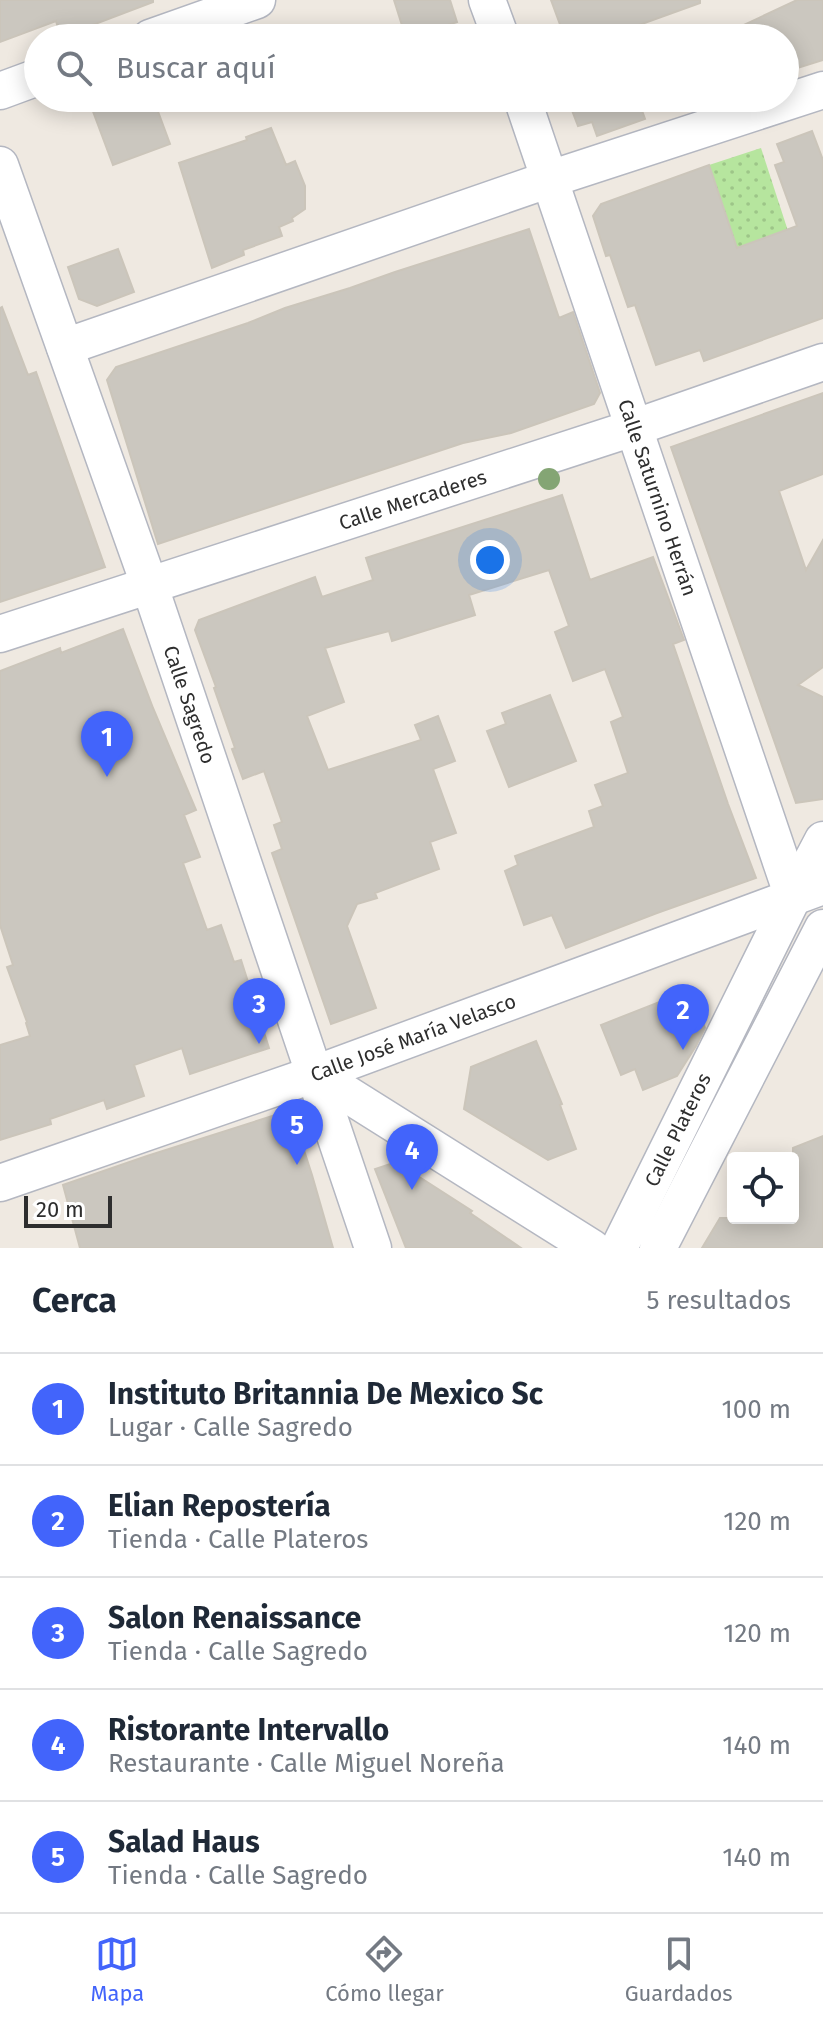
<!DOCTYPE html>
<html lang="es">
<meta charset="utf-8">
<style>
body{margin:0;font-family:"Fira Sans",sans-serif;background:#f6f6f7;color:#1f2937}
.controls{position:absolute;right:24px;bottom:24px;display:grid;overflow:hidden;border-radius:8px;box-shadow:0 4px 20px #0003}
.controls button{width:72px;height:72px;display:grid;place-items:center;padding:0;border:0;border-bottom:2px solid #e0e1e3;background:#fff;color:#1f2937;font:40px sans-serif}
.scale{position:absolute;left:24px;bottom:20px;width:88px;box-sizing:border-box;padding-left:8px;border:4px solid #2e2e2e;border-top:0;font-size:22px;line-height:28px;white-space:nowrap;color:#2e2e2e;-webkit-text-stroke:6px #fff;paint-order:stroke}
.you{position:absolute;left:490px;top:560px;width:28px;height:28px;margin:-20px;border:6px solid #fff;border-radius:50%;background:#1a73e8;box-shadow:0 0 0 12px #1a73e833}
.badge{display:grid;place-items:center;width:52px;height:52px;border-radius:50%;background:#4264fb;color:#fff;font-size:26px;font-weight:700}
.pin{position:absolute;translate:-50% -66px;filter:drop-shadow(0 2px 4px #0008)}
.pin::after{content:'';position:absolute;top:42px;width:28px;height:24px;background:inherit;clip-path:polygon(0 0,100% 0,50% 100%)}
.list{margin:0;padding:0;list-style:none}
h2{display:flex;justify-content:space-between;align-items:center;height:104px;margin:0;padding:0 32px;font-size:34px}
h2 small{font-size:26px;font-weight:400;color:#747a83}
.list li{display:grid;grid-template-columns:52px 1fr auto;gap:24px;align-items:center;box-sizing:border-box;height:112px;padding:0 32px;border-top:2px solid #e0e1e3}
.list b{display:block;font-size:30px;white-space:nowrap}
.list p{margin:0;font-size:26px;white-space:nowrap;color:#747a83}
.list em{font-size:26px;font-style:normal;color:#747a83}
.icon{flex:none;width:44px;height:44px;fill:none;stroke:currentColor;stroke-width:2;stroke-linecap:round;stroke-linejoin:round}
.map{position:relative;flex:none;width:823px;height:1248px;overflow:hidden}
.search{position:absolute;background:#fff;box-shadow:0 4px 20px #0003;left:24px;right:24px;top:24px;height:88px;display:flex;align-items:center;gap:20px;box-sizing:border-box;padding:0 28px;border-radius:44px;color:#747a83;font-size:30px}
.sheet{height:664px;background:#fff}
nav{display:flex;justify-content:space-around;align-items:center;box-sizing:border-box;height:112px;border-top:2px solid #e0e1e3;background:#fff;font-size:22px;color:#747a83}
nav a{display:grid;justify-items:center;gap:4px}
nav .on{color:#4264fb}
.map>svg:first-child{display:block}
</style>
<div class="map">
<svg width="823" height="1248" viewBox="0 0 823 1248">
<defs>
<pattern id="grass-dots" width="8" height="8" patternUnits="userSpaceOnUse" patternTransform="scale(2)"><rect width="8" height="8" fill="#b6e59e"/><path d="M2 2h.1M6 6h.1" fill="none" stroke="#9dc588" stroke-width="1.8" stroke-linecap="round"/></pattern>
</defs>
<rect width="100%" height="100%" fill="#efe9e1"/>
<path fill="url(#grass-dots)" d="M 761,148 L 788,231 L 737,248 L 709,165 Z"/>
<path fill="#cbc7bf" stroke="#cbc5ba" stroke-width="2" d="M 0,0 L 153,0 L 153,2 L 61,37 L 56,21 L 0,42 Z
M 394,0 L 450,0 L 457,22 L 406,38 Z
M 551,0 L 700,0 L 700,3 L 603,38 L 565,38 Z
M 797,0 L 823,0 L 823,60 L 785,72 L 785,38 L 716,38 Z
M 88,98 L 153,98 L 170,144 L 113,165 Z
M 584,98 L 648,98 L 649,102 L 640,105 L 645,119 L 597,136 L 592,122 L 578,126 L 570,105 L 584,100 Z
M 271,128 L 286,165 L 295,161 L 305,186 L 305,209 L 292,218 L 293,221 L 279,227 L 282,236 L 243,250 L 244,255 L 212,268 L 179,163 L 247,140 L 246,137 Z
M 812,131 L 823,160 L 823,318 L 704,361 L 700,350 L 656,365 L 635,305 L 628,307 L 610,255 L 606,256 L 593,216 L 601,204 L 709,165 L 737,248 L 797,226 L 775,165 L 784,162 L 777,144 Z
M 529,229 L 559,318 L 573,312 L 600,393 L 594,404 L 511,433 L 463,443 L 158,544 L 107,380 L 116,367 L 248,323 L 285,308 L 350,288 L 395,272 Z
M 118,249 L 134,292 L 97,306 L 79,299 L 68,267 Z
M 2,307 L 28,375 L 36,372 L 105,567 L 0,602 L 0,308 Z
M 823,393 L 823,474 L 779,491 L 806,570 L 823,540 L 823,667 L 798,685 L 823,697 L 823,799 L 796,803 L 671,447 Z
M 562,495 L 590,580 L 653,557 L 684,640 L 673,644 L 728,804 L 756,878 L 657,913 L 566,948 L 552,915 L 524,925 L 505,871 L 518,865 L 515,856 L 594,827 L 589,811 L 603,806 L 595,785 L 628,773 L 611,722 L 623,717 L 605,669 L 573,681 L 555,632 L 569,626 L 549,570 L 469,595 L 475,615 L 392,641 L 389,631 L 325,648 L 344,702 L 307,716 L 328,770 L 421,740 L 415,725 L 438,716 L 455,761 L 433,769 L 456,833 L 430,842 L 439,869 L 375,893 L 377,898 L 357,904 L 347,926 L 376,1008 L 331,1024 L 272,853 L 282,849 L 274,825 L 282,822 L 264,771 L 243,779 L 232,749 L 235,748 L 214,688 L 216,687 L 195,630 L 199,620 L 315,577 L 322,597 L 373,580 L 366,558 Z
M 123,629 L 153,708 L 196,810 L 184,815 L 200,857 L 183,863 L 207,930 L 221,925 L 234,962 L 241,960 L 269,1048 L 190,1074 L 182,1048 L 134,1065 L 144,1096 L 107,1109 L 104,1100 L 50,1119 L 51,1124 L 0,1140 L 0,1045 L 30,1036 L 26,1023 L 27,1022 L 7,967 L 13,965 L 0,925 L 0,671 L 60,648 L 61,653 Z
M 550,695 L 576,761 L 509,787 L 487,731 L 506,724 L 502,713 Z
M 690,990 L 705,1028 L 696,1046 L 677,1076 L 643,1090 L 635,1069 L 621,1075 L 601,1025 Z
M 536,1041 L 562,1104 L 560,1105 L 576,1149 L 548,1160 L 464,1109 L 471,1067 Z
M 291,1110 L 312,1175 L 333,1248 L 80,1248 L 63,1185 L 147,1156 Z
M 823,1136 L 823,1248 L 702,1248 L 720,1218 L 793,1218 L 793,1148 Z
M 396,1162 L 472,1211 L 470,1213 L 521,1248 L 406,1248 L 375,1169 Z"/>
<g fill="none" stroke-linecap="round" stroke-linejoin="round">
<defs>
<g id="minor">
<path d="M 487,0 L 501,38"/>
<path d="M 150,38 L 257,0"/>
<path d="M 0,91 L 38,77"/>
<path id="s1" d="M 522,98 L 793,897"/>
<path id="s2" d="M 0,165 L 149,584 L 373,1248"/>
<path d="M 65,347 L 550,179 L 823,90"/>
<path id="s3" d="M 0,634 L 633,428 L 823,362"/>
<path d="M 315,1074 L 592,1248"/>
<path id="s4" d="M 0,1183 L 315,1074 L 823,886"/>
<path id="s5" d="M 619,1248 L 793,897 L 823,840"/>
<path d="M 658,1248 L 823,928"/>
</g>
</defs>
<use href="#minor" stroke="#b4b7c1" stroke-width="39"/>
<use href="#minor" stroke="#fff" stroke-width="36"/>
</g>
<circle fill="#84a574" cx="549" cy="479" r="11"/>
<g text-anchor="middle" stroke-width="8" stroke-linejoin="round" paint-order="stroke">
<g font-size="20" fill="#2e2e2e" stroke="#fff">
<text dy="7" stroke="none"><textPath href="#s1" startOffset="422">Calle Saturnino Herrán</textPath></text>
<text dy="7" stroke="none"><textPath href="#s3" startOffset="434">Calle Mercaderes</textPath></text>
<text dy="7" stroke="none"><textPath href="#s2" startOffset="572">Calle Sagredo</textPath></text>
<text dy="7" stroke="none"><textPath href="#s4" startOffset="438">Calle José María Velasco</textPath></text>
<text dy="7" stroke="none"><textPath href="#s5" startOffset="132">Calle Plateros</textPath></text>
</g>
</g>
</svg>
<div class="controls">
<button><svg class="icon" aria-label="locate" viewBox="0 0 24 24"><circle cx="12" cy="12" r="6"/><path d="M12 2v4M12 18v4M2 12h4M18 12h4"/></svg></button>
</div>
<div class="scale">20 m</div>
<div class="you"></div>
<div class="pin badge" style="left:107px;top:777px">1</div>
<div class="pin badge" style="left:683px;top:1050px">2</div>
<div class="pin badge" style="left:259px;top:1044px">3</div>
<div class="pin badge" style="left:412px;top:1190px">4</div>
<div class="pin badge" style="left:297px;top:1165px">5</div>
<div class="search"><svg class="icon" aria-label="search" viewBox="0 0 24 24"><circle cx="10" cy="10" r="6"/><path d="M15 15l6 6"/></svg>Buscar aquí</div>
</div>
<section class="sheet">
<h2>Cerca<small>5 resultados</small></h2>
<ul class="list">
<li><span class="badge">1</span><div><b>Instituto Britannia De Mexico Sc</b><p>Lugar · Calle Sagredo</p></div><em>100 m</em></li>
<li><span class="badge">2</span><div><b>Elian Repostería</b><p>Tienda · Calle Plateros</p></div><em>120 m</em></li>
<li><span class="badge">3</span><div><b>Salon Renaissance</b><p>Tienda · Calle Sagredo</p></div><em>120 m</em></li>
<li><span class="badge">4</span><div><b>Ristorante Intervallo</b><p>Restaurante · Calle Miguel Noreña</p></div><em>140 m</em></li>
<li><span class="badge">5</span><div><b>Salad Haus</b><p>Tienda · Calle Sagredo</p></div><em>140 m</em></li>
</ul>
</section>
<nav>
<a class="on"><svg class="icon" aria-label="map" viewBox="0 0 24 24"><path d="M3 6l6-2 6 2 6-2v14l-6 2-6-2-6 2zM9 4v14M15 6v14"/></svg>Mapa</a>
<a><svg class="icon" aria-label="directions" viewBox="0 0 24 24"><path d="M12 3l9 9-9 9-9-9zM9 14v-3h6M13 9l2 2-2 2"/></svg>Cómo llegar</a>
<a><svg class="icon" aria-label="saved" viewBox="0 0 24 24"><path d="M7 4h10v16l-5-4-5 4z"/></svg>Guardados</a>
</nav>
